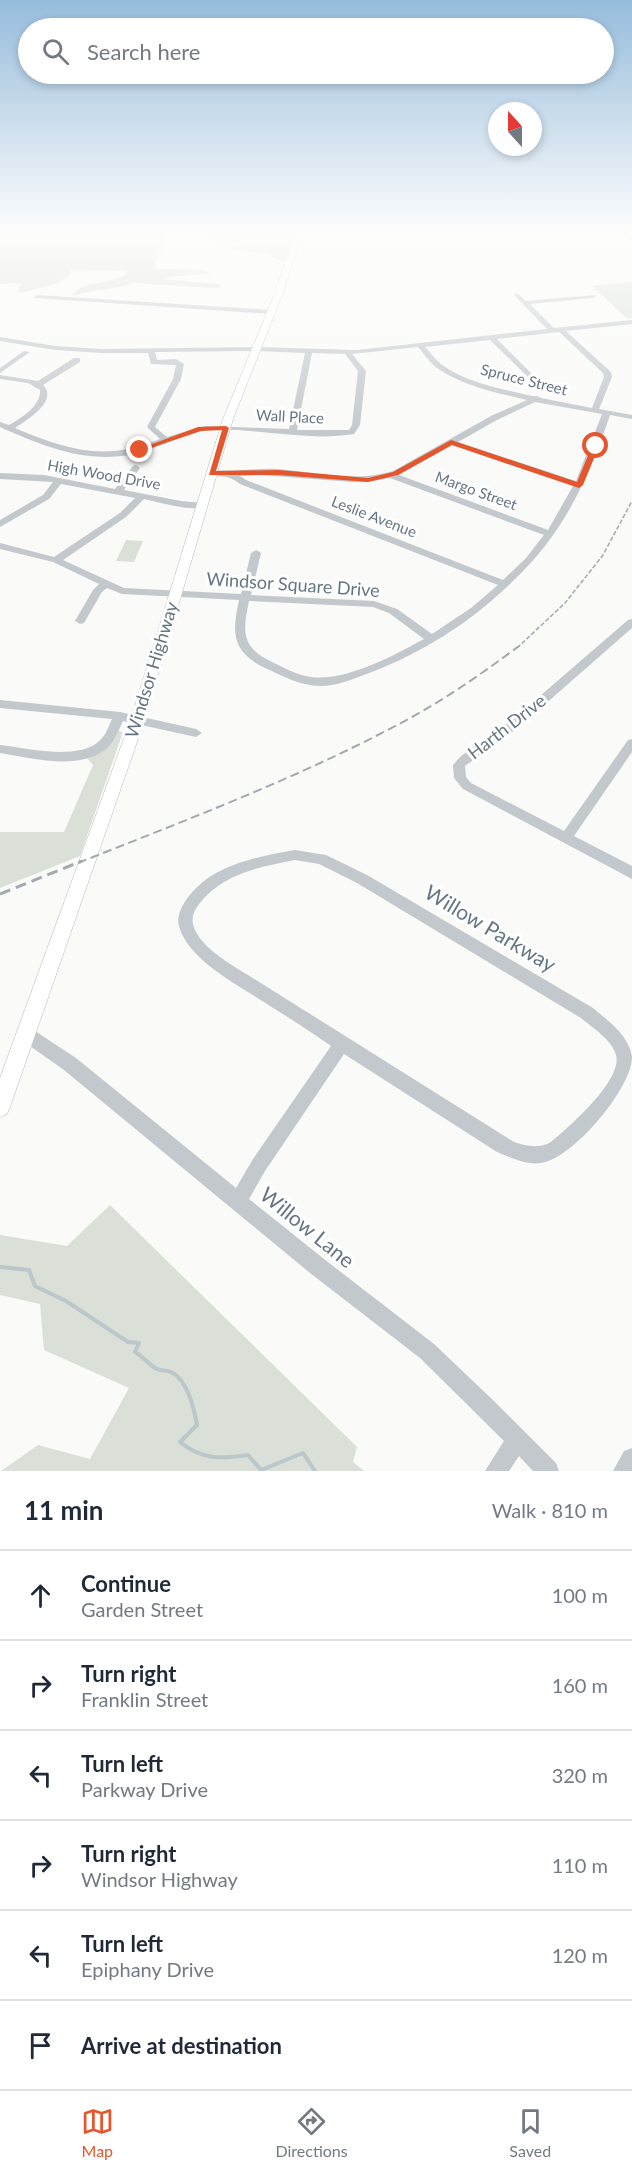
<!DOCTYPE html>
<meta charset="utf-8">
<style>
body{margin:0;font-family:Lato,sans-serif;background:#f6f6f7;color:#1f2937}
.compass{position:absolute;left:488px;top:102px;width:54px;height:54px;border-radius:50%;background:#fff;box-shadow:0 3px 9px #0003;rotate:339deg}
.stop{position:absolute;width:18px;height:18px;margin:-14px;border:4px solid #e4572e;border-radius:50%;background:#fff}
.stop.end{background:#e4572e;border-color:#fff;box-shadow:0 2px 6px #0008}
.list{margin:0;padding:0;list-style:none}
h2{display:flex;justify-content:space-between;align-items:center;height:78px;margin:0;padding:0 24px;font-size:26px}
h2 small{font-size:20px;font-weight:400;color:#747a83}
.list li{display:grid;grid-template-columns:39px 1fr auto;gap:18px;align-items:center;box-sizing:border-box;height:90px;padding:0 24px;border-top:2px solid #e0e1e3}
.list b{display:block;font-size:22px;white-space:nowrap}
.list p{margin:0;font-size:20px;white-space:nowrap;color:#747a83}
.list em{font-size:20px;font-style:normal;color:#747a83}
.icon{flex:none;width:33px;height:33px;fill:none;stroke:currentColor;stroke-width:2;stroke-linecap:round;stroke-linejoin:round}
.map{position:relative;flex:none;width:632px;height:1471px;overflow:hidden}
.search{position:absolute;background:#fff;box-shadow:0 3px 9px #0003;left:18px;right:18px;top:18px;height:66px;display:flex;align-items:center;gap:15px;box-sizing:border-box;padding:0 21px;border-radius:33px;color:#747a83;font-size:22px}
.sheet{height:618px;background:#fff}
nav{display:flex;justify-content:space-around;align-items:center;box-sizing:border-box;height:84px;border-top:2px solid #e0e1e3;background:#fff;font-size:16px;color:#747a83}
nav a{display:grid;justify-items:center;gap:3px}
nav .on{color:#e4572e}
.map>svg:first-child{display:block}
</style>
<div class="map">
<svg width="632" height="1471" viewBox="0 0 632 1471">
<rect width="100%" height="100%" fill="#fafaf8"/>
<path fill="#dadfd7" d="M 0,231 L 194,231 L 166,236 L 155,265 L 157,269 L 199,270 L 213,274 C 203,274 169,276 163,279 L 223,285 L 217,288 L 134,283 C 114,289 93,290 72,296 C 83,279 109,286 126,274 L 125,271 L 71,270 L 71,274 L 58,283 L 22,293 L 18,291 L 21,283 L 0,284 Z
M 206,231 L 291,231 L 294,232 L 285,261 C 277,262 274,256 266,254 C 254,252 243,252 231,248 L 241,245 L 242,242 L 214,241 L 211,240 L 216,233 Z
M 632,282 L 632,318 L 628,319 L 592,286 Z
M 126,540 L 143,541 L 134,562 L 116,561 Z
M 118,731 L 123,732 L 80,856 L 0,888 L 0,832 L 64,832 L 93,765 L 86,757 Z
M 110,1205 L 357,1447 L 353,1462 L 364,1471 L 1,1471 L 38,1445 L 90,1459 L 129,1388 L 44,1350 L 40,1304 L 0,1295 L 0,1235 L 67,1246 Z"/>
<g fill="none" stroke-linecap="round" stroke-linejoin="round">
<path stroke="#bbc7cb" stroke-width="4" d="M 0,1267 L 29,1270 L 35,1286 L 66,1301 L 128,1342 L 139,1343 L 135,1352 C 142,1356 152,1367 157,1369 C 161,1371 167,1370 171,1372 C 188,1380 194,1409 197,1425 L 180,1442 C 202,1460 221,1459 248,1455 L 261,1470 L 303,1453 L 315,1471"/>
<defs>
<path id="major" d="M 296,231 L 302,231 L 283,293 L 233,419 L 145,719 L 10,1107 L 7,1114 L 0,1117 L 0,1078 L 131,719 L 223,419 L 275,293 Z"/>
</defs>
<use href="#major" stroke="#b5babe" stroke-width="1"/>
<path fill="#c3c8cc" fill-rule="evenodd" d="M 517,293 L 526,301 L 595,295 L 596,296 L 593,298 L 530,304 L 554,328 L 632,320 L 632,324 L 566,331 L 611,372 L 612,377 L 599,409 L 632,415 L 632,419 L 610,415 C 588,480 563,534 513,581 C 471,622 424,652 369,673 C 353,679 337,686 321,686 C 300,686 283,676 265,668 C 231,651 232,633 239,600 L 122,594 L 107,588 L 102,592 L 84,623 L 80,624 L 75,621 L 93,590 L 99,584 L 53,562 L 0,549 L 0,543 L 54,557 L 120,513 L 135,498 L 61,484 L 49,499 L 0,527 L 0,520 L 43,495 L 53,482 L 0,479 L 0,473 L 44,475 L 115,489 L 133,466 L 136,465 L 140,468 L 124,490 L 181,501 L 202,503 L 207,506 C 196,513 158,502 144,499 L 126,517 L 63,560 L 124,588 L 241,594 L 251,553 L 256,550 L 261,553 L 251,595 L 374,601 L 397,609 L 432,634 L 471,608 L 498,585 L 240,484 C 225,472 220,480 208,473 L 212,470 C 234,472 256,468 277,469 C 317,472 354,483 393,471 L 491,416 L 527,400 C 497,393 463,386 437,368 C 430,363 424,354 418,347 L 352,354 L 366,371 L 360,425 L 354,434 C 306,442 255,427 207,430 C 185,432 166,444 146,451 C 94,467 47,448 0,427 L 0,422 L 9,425 C 21,418 41,406 40,390 L 28,383 L 0,379 L 0,375 L 38,381 L 74,358 L 80,358 L 80,362 L 43,385 C 59,401 27,420 15,428 C 67,450 106,462 160,439 L 147,427 L 173,379 L 176,365 L 151,364 L 148,353 L 102,353 L 55,350 L 0,341 L 0,337 L 55,346 L 102,349 L 256,347 L 357,350 L 547,329 L 515,296 L 515,294 ZM 559,332 L 603,373 L 604,377 L 592,408 L 541,398 L 537,396 L 532,396 C 502,389 466,383 441,364 C 435,359 430,352 425,347 L 490,340 L 529,378 L 532,378 L 532,374 L 497,339 ZM 256,351 L 305,353 L 289,429 L 205,426 L 167,437 L 155,427 L 181,379 L 184,364 L 176,359 L 157,360 L 155,352 ZM 312,353 L 345,354 L 358,371 L 352,425 L 349,430 L 297,430 ZM 535,402 L 602,414 L 576,481 L 458,442 L 497,420 ZM 452,445 L 573,486 L 548,530 L 399,475 ZM 261,475 L 352,482 L 367,482 L 390,478 L 544,535 L 526,558 L 503,580 L 246,480 L 240,476 ZM 249,601 L 373,607 L 389,613 L 424,639 C 395,655 345,682 311,677 C 297,675 284,668 272,662 C 240,647 243,631 249,601 Z
M 37,295 L 271,310 L 274,312 L 271,314 L 35,298 L 34,297 Z
M 24,351 L 30,352 L 0,373 L 0,368 Z
M 632,619 L 632,628 L 519,727 L 465,766 L 466,777 L 471,783 L 564,831 L 628,740 L 632,739 L 632,752 L 574,836 L 632,866 L 632,879 L 463,789 L 454,778 L 453,765 L 461,756 L 511,721 L 628,620 Z
M 0,700 L 120,712 L 196,729 L 202,733 L 196,737 L 123,721 C 119,730 114,742 106,749 C 78,771 32,758 0,753 L 0,745 C 27,748 74,760 97,743 C 105,737 108,728 112,719 L 0,708 Z
M 295,850 L 326,855 L 367,875 L 593,1008 C 608,1021 629,1035 632,1057 C 632,1088 575,1155 545,1162 C 529,1167 512,1158 497,1152 L 344,1054 L 265,1171 L 249,1199 L 324,1259 L 434,1344 L 495,1402 L 556,1463 L 559,1471 L 533,1471 L 519,1456 L 509,1471 L 485,1471 L 504,1441 L 420,1358 L 310,1273 L 64,1070 L 20,1039 L 18,1034 L 20,1029 L 26,1026 L 32,1029 L 76,1058 L 236,1188 L 253,1159 L 331,1046 C 311,1032 291,1019 270,1006 C 242,987 188,961 179,926 C 176,915 183,904 189,896 C 214,864 257,857 295,850 ZM 295,860 L 319,864 L 357,883 L 581,1018 C 593,1028 612,1040 616,1055 C 623,1080 569,1127 551,1142 C 539,1149 526,1146 514,1142 L 248,975 C 230,964 204,949 195,930 C 190,920 193,912 199,904 C 223,873 260,867 295,860 Z
M 632,1448 L 632,1471 L 613,1471 L 624,1451 Z"/>
<use href="#major" fill="#fff" fill-rule="evenodd"/>
<path stroke="#a2aab0" stroke-width="1.5" stroke-dasharray="4.5 2" stroke-linecap="butt" d="M 618,231 L 632,239
M 517,648 L 565,603 L 603,555 L 632,501"/>
<path stroke="#a2aab0" stroke-width="2" stroke-dasharray="9 4.5" stroke-linecap="butt" d="M 78,863 C 191,818 306,775 412,717 C 450,696 484,672 519,646"/>
<path stroke="#a2aab0" stroke-width="3" stroke-dasharray="11 6" stroke-linecap="butt" d="M 0,894 L 82,861"/>
</g>
<linearGradient id="sky" x2="0" y2="1"><stop stop-color="#96bcdc"/><stop offset="0.53" stop-color="#fdfdfc"/><stop offset="1" stop-color="#fdfdfc" stop-opacity="0"/></linearGradient>
<rect width="632" height="437" fill="url(#sky)"/>
<path fill="#e4572e" d="M 226,426 L 229,428 L 216,471 L 279,470 L 368,478 L 393,472 L 451,440 L 577,482 L 592,446 L 596,444 L 599,446 L 583,485 L 579,488 L 452,445 L 398,475 L 368,482 L 279,475 L 209,475 L 222,430 L 201,431 L 142,451 L 136,450 L 198,427 Z"/>
<g text-anchor="middle" stroke-width="6" stroke-linejoin="round" paint-order="stroke">
<g font-size="15" fill="#657683" stroke="#fff">
<text transform="translate(524 380) rotate(14)" y="5">Spruce Street</text>
<text transform="translate(290 417) rotate(3)" y="5">Wall Place</text>
<text transform="translate(104 475) rotate(10)" y="5">High Wood Drive</text>
<text transform="translate(476 491) rotate(20)" y="5">Margo Street</text>
<text transform="translate(374 517) rotate(21)" y="5">Leslie Avenue</text>
</g>
<g font-size="18" fill="#657683" stroke="#fff">
<text transform="translate(293 585) rotate(4)" y="6">Windsor Square Drive</text>
<text transform="translate(152 670) rotate(-73)" y="6">Windsor Highway</text>
<text transform="translate(507 727) rotate(-38)" y="6">Harth Drive</text>
</g>
<g font-size="21" fill="#657683" stroke="#fff">
<text transform="translate(490 929) rotate(31)" y="7">Willow Parkway</text>
<text transform="translate(307 1228) rotate(39)" y="7">Willow Lane</text>
</g>
</g>
</svg>
<svg class="compass" viewBox="-18 -18 36 36"><path d="M0-13l5 13h-10z" fill="#e53935"/><path d="M0 13l5-13h-10z" fill="#747a83"/></svg>
<div class="stop" style="left:596px;top:446px"></div>
<div class="stop end" style="left:140px;top:450px"></div>
<div class="search"><svg class="icon" aria-label="search" viewBox="0 0 24 24"><circle cx="10" cy="10" r="6"/><path d="M15 15l6 6"/></svg>Search here</div>
</div>
<section class="sheet">
<h2>11 min<small>Walk · 810 m</small></h2>
<ul class="list">
<li><svg class="icon" aria-label="ahead" viewBox="0 0 24 24"><path d="M12 20V5M6 11l6-6 6 6"/></svg><div><b>Continue</b><p>Garden Street</p></div><em>100 m</em></li>
<li><svg class="icon" aria-label="right" viewBox="0 0 24 24"><path d="M7 20v-9h11M14 6l5 5-5 5"/></svg><div><b>Turn right</b><p>Franklin Street</p></div><em>160 m</em></li>
<li><svg class="icon" aria-label="left" viewBox="0 0 24 24"><path d="M17 20v-9H6M10 6l-5 5 5 5"/></svg><div><b>Turn left</b><p>Parkway Drive</p></div><em>320 m</em></li>
<li><svg class="icon" aria-label="right" viewBox="0 0 24 24"><path d="M7 20v-9h11M14 6l5 5-5 5"/></svg><div><b>Turn right</b><p>Windsor Highway</p></div><em>110 m</em></li>
<li><svg class="icon" aria-label="left" viewBox="0 0 24 24"><path d="M17 20v-9H6M10 6l-5 5 5 5"/></svg><div><b>Turn left</b><p>Epiphany Drive</p></div><em>120 m</em></li>
<li><svg class="icon" aria-label="arrive" viewBox="0 0 24 24"><path d="M6 21V4h12l-3 4 3 4H6"/></svg><div><b>Arrive at destination</b></div></li>
</ul>
</section>
<nav>
<a class="on"><svg class="icon" aria-label="map" viewBox="0 0 24 24"><path d="M3 6l6-2 6 2 6-2v14l-6 2-6-2-6 2zM9 4v14M15 6v14"/></svg>Map</a>
<a><svg class="icon" aria-label="directions" viewBox="0 0 24 24"><path d="M12 3l9 9-9 9-9-9zM9 14v-3h6M13 9l2 2-2 2"/></svg>Directions</a>
<a><svg class="icon" aria-label="saved" viewBox="0 0 24 24"><path d="M7 4h10v16l-5-4-5 4z"/></svg>Saved</a>
</nav>
